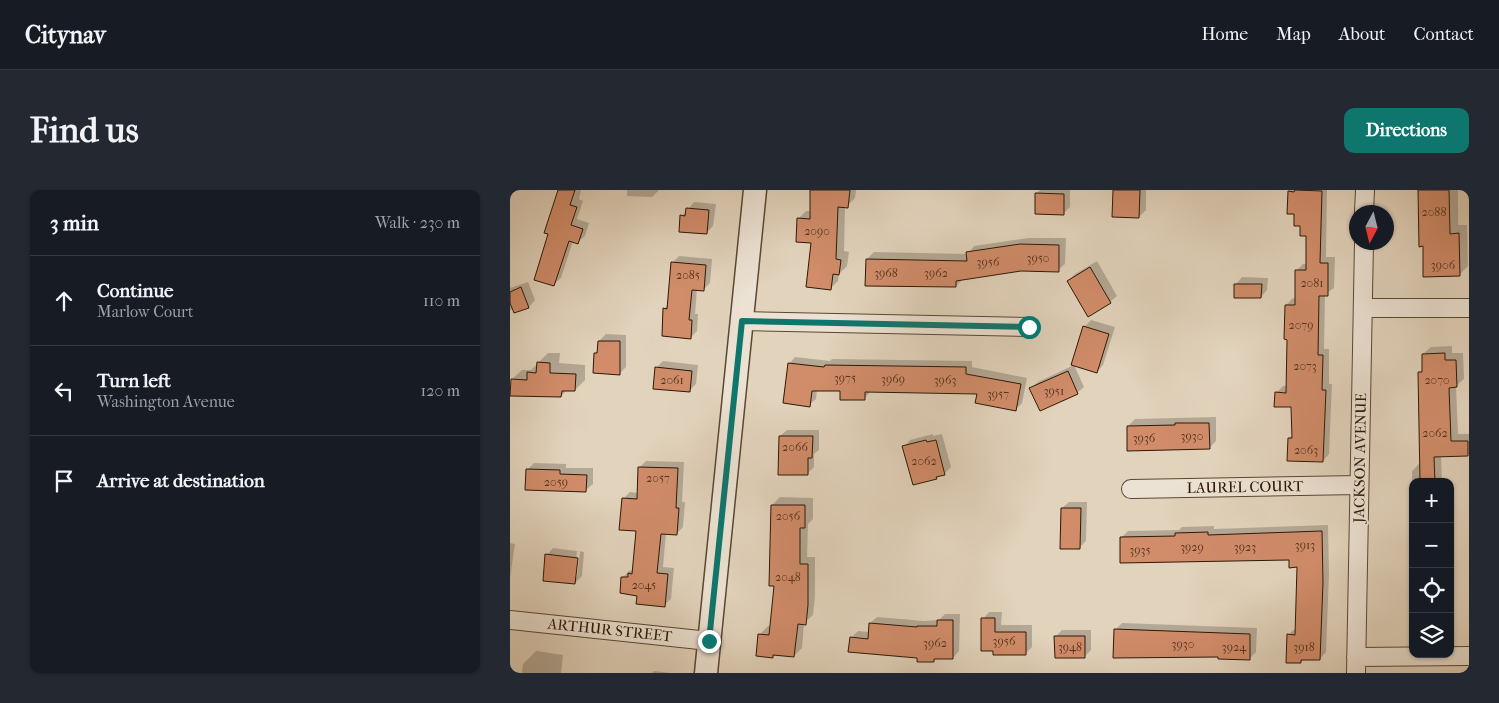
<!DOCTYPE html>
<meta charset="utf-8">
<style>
body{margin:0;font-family:"IM FELL French Canon",serif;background:#242831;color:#f1f3f6}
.controls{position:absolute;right:15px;bottom:15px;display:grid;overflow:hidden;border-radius:10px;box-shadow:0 1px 4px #0004}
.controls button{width:45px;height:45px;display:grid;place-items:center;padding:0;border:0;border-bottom:1px solid #363941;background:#171b24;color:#f1f3f6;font:25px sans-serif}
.compass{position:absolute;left:839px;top:15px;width:45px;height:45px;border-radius:50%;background:#171b24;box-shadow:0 1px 4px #0004;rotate:187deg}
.stop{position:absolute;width:15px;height:15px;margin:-11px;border:4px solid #0f766e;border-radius:50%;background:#fff}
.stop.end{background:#0f766e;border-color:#fff;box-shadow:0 1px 5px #0008}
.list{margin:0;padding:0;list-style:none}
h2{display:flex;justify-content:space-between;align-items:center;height:65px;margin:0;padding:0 20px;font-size:21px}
h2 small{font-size:16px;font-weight:400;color:#9ea1a6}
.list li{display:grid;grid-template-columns:32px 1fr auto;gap:15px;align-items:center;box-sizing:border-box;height:90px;padding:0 20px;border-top:1px solid #363941}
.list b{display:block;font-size:19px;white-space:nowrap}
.list p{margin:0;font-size:16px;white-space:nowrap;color:#9ea1a6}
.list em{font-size:16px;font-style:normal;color:#9ea1a6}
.icon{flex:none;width:28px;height:28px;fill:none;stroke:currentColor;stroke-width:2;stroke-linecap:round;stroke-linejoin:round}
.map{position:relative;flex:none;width:959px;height:483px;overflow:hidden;border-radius:10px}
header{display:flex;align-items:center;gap:30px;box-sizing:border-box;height:70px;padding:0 25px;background:#171b24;border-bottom:1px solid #363941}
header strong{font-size:24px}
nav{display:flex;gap:28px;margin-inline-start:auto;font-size:18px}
.intro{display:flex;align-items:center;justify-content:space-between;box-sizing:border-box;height:120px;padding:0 30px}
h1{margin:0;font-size:35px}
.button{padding:12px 22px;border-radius:10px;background:#0f766e;color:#fff;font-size:18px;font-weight:700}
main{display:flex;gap:30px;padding:0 30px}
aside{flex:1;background:#171b24;border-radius:10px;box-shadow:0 1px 4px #0004}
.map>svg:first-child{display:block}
</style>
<header>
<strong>Citynav</strong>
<nav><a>Home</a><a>Map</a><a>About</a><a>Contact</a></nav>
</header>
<div class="intro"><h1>Find us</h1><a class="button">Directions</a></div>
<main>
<aside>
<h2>3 min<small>Walk · 230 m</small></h2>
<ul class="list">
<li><svg class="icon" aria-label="ahead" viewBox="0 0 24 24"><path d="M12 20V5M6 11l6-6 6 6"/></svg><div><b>Continue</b><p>Marlow Court</p></div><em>110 m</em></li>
<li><svg class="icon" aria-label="left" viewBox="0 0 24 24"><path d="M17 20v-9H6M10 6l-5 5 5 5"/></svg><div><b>Turn left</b><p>Washington Avenue</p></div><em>120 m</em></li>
<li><svg class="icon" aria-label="arrive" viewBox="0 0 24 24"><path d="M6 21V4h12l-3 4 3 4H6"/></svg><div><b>Arrive at destination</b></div></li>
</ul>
</aside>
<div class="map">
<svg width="959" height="483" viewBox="0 0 959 483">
<rect width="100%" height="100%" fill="#e2d3bc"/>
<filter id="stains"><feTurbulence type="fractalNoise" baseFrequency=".004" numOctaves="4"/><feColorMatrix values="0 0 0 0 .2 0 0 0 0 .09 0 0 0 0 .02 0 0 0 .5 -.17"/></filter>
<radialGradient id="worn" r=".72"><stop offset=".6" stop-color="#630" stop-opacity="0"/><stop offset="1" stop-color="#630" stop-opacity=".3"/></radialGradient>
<path fill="#0003" fill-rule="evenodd" d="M 50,0 L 71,0 L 69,9 L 73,11 L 67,29 L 79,33 L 75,46 L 68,52 L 63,51 L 51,88 L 44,94 L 40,43 Z
M 117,0 L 149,0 L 142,7 L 117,6 Z
M 302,0 L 346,0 L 345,8 L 337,16 L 335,16 L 334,61 L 339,62 L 337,76 L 329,84 L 328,91 L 320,99 L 302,52 L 288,29 L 296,21 L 301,21 Z
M 530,0 L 560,0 L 560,17 L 553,24 L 526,4 Z
M 604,0 L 636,0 L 636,20 L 629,27 Z
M 779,0 L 817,0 L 816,67 L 825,67 L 824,98 L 815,104 L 814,159 L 819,159 L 819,194 L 822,194 L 819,264 L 813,271 L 779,248 L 783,245 L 783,216 L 766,203 L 773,196 L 777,196 L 778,148 L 776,115 L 783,108 L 786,109 L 787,80 L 793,74 L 797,74 L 797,45 L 785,23 L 779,23 Z
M 909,0 L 948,0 L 948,35 L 957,35 L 958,76 L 949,85 L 914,55 Z
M 184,12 L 206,14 L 203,36 L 196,43 L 172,26 Z
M 518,48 L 556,48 L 555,74 L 548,80 L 511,80 L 453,89 L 446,96 L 357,69 L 364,62 L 458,64 L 464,56 Z
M 169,66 L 202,69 L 200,93 L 193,100 L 187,99 L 185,124 L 188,124 L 187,141 L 180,148 L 154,119 L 159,114 L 162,73 Z
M 587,71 L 607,106 L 600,112 L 558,91 L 565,84 Z
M 732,87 L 758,88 L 757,100 L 751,107 L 726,94 Z
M 18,92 L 25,110 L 19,117 L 5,122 L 3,119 L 0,120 L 0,98 Z
M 581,130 L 605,137 L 593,175 L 587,182 L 564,175 L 574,197 L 567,203 L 521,198 L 528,192 L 562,176 L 574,137 Z
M 96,144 L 116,145 L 116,177 L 109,184 L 85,164 L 88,160 L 89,151 Z
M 942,156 L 942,163 L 953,163 L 954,189 L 946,196 L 948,244 L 959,244 L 959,264 L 931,266 L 932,292 L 903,292 L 903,428 L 900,428 L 900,393 L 903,390 L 902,281 L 910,273 L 909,183 L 914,178 L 913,164 L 921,157 Z
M 38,163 L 50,163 L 49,173 L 75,175 L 75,190 L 65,200 L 57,200 L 51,206 L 2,189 L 12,180 L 21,180 Z
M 285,167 L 320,171 L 322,169 L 462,171 L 462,177 L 517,188 L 512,213 L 505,220 L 469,202 L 361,201 L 354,209 L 332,200 L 307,200 L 306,209 L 299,215 L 279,174 Z
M 153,171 L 188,175 L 186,194 L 179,201 L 146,178 Z
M 706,227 L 706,251 L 699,258 L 618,236 L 625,229 Z
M 277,240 L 309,240 L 309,260 L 304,264 L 304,277 L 297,284 L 270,246 Z
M 423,244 L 423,246 L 432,244 L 441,277 L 434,284 L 426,288 L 394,257 L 400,250 Z
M 136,271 L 174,272 L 172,312 L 175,312 L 173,337 L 166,344 L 156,343 L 153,377 L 164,378 L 161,409 L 154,415 L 128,405 L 113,387 L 119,381 L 124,380 L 127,340 L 113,309 L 120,302 L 129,303 L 130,277 Z
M 24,273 L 56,274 L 56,278 L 83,278 L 83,294 L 76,300 L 17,280 Z
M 270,307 L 303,308 L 303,329 L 298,334 L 297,367 L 305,367 L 305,406 L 303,425 L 294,433 L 292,458 L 284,466 L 265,464 L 263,467 L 250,444 L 258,436 L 261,436 L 265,395 L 262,315 Z
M 559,312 L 577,312 L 576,351 L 569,358 L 552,318 Z
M 818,335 L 819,384 L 816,462 L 810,469 L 794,469 L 791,472 L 778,445 L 786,438 L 788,376 L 780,369 L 611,348 L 618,341 L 669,340 L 672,337 L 704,336 L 704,339 Z
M 0,353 L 5,354 L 0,388 Z
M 43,358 L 74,362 L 72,386 L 65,393 L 37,365 ZM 67,361 L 70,362 L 67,387 L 65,387 Z
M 479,422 L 492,422 L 491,435 L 522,435 L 522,457 L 515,464 L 484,464 L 473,429 Z
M 435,424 L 450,424 L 449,461 L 443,468 L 426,468 L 424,471 L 341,448 L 348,441 L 359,442 L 360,433 L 367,427 L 414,431 L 429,430 Z
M 612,433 L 747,438 L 746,462 L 739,469 L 710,466 L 605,440 Z
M 552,440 L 581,440 L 581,460 L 574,467 L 546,446 Z
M 26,461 L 53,465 L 51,483 L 12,483 L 13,474 Z
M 144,481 L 160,483 L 142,483 Z"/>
<path fill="#d18c6a" stroke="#2c1804" d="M 48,0 L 65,0 L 60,15 L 67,17 L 61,35 L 73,39 L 68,54 L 59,51 L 44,96 L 24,90 L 38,44 L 34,43 Z
M 300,0 L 340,0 L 338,18 L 328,17 L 326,69 L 331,70 L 329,85 L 323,84 L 321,100 L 296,97 L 301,53 L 286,52 L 287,28 L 300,29 Z
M 603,0 L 630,0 L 629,28 L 602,27 Z
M 785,0 L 812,1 L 810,73 L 818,73 L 818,106 L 809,106 L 808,165 L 813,165 L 812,200 L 816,200 L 813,272 L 777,271 L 778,248 L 782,248 L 781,217 L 764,217 L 765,202 L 776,203 L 777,150 L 774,149 L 775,115 L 785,115 L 785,80 L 796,80 L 796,46 L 790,46 L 790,36 L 784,36 L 784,24 L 777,24 L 778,1 L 784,2 Z
M 908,0 L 939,0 L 940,44 L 949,43 L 950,86 L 913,87 L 913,56 L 909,57 Z
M 525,3 L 554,4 L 554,25 L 525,24 Z
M 176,18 L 199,20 L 197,44 L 169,42 L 170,25 L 175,26 Z
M 510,54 L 549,55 L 549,82 L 511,81 L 446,91 L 446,97 L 355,96 L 356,69 L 457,71 L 456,62 Z
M 161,72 L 196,75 L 194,101 L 182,100 L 179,130 L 182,130 L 181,149 L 152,146 L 153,118 L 157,119 Z
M 580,77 L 601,113 L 578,127 L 557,91 Z
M 724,94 L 752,94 L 751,108 L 724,108 Z
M 11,97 L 19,118 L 4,123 L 0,113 L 0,102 Z
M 573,136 L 599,144 L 587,183 L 561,175 Z
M 88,151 L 110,151 L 110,185 L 83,183 L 84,163 L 87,163 Z
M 935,163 L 935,170 L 946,170 L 947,197 L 939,198 L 941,251 L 958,251 L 958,266 L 924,267 L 925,292 L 910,292 L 908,182 L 912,182 L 912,164 Z
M 27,172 L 40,173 L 40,183 L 66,184 L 65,201 L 52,201 L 51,207 L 0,206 L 1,189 L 17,190 L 17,182 L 26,183 Z
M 278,173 L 314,177 L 315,175 L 456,177 L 456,184 L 511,194 L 506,221 L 465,213 L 467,204 L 355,202 L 355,210 L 330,210 L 330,201 L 302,201 L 300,217 L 273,213 Z
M 145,177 L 182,181 L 180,202 L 143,199 Z
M 558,181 L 568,204 L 530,221 L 519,198 Z
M 665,233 L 699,233 L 700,259 L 617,261 L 617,236 L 665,235 Z
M 269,246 L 303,246 L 302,268 L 298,268 L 298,285 L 268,285 Z
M 416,250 L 417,252 L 426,250 L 435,285 L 426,287 L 427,289 L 403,295 L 392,256 Z
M 128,277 L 168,278 L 166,318 L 169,318 L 167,345 L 151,344 L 147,383 L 158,384 L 155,417 L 126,414 L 127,406 L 110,403 L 111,387 L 118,387 L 118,383 L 122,384 L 126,341 L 109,340 L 112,308 L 127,309 Z
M 16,279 L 50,280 L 50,284 L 77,285 L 76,302 L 15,300 Z
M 261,315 L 295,315 L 295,338 L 290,338 L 290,374 L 298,374 L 298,415 L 296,435 L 288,434 L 284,467 L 263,465 L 263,468 L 246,466 L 248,444 L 259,445 L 264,396 L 259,396 Z
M 551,318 L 571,318 L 570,359 L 550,359 Z
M 812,341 L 813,392 L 810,470 L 791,470 L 791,473 L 776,473 L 777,444 L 785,445 L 787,377 L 779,378 L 779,370 L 610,373 L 610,347 L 665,346 L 665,343 L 698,342 L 698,345 Z
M 35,364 L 68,368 L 65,394 L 33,391 Z
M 471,428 L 485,428 L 485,442 L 516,442 L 516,465 L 483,465 L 483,461 L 471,461 Z
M 427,430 L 443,430 L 443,469 L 424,469 L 424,472 L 407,472 L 407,468 L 338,462 L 340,447 L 358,449 L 359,433 L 407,437 L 407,436 L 427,436 Z
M 604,439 L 740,444 L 740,470 L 708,469 L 708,467 L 603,468 Z
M 544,446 L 575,446 L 575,468 L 545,468 Z"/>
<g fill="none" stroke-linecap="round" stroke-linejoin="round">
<defs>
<path id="minor" d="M 854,22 L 855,0
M 853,118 L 959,118
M 232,131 L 519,137
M 621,299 L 849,295
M 0,430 L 199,451
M 846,467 L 959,466
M 846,483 L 854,52"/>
<path id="tertiary" d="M 196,483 L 245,0"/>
</defs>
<use href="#minor" stroke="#5a4732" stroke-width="20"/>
<use href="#tertiary" stroke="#5a4732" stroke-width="25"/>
<use href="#minor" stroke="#ece2d3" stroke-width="18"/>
<use href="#tertiary" stroke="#ece2d3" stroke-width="22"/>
</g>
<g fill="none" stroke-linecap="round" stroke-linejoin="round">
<path stroke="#0f766e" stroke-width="6" d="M 199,451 L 232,131 L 519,137"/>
</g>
<g text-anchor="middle" stroke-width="4" stroke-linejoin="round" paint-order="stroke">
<g font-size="12" fill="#55351e">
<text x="924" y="26">2088</text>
<text x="307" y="45">2090</text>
<text x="528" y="72">3950</text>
<text x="478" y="76">3956</text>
<text x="933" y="79">3906</text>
<text x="376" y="87">3968</text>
<text x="426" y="87">3962</text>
<text x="178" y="89">2085</text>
<text x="802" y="97">2081</text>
<text x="791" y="139">2079</text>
<text x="795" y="180">2073</text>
<text x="335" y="192">3975</text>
<text x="383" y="193">3969</text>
<text x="162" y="194">2061</text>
<text x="435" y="194">3963</text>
<text x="927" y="194">2070</text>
<text x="544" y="205">3951</text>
<text x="488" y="208">3957</text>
<text x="925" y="247">2062</text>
<text x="682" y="250">3930</text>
<text x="634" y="252">3936</text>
<text x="285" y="261">2066</text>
<text x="796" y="264">2063</text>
<text x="414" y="275">2062</text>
<text x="148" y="292">2057</text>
<text x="46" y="296">2059</text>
<text x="278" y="330">2056</text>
<text x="795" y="359">3913</text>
<text x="682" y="361">3929</text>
<text x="735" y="361">3923</text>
<text x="630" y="364">3935</text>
<text x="278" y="391">2048</text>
<text x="134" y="399">2045</text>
<text x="494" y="455">3956</text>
<text x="425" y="457">3962</text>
<text x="673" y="458">3930</text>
<text x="560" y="461">3948</text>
<text x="724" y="461">3924</text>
<text x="794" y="461">3918</text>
</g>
<g font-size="15" fill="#2c1804" stroke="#ece2d3">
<text transform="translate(850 268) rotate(-89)" y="5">JACKSON AVENUE</text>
<text transform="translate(735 297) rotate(-1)" y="5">LAUREL COURT</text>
<text transform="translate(100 440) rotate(6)" y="5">ARTHUR STREET</text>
</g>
</g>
<rect width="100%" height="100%" filter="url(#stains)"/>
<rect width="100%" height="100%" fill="url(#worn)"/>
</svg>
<div class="controls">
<button>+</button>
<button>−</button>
<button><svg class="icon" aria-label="locate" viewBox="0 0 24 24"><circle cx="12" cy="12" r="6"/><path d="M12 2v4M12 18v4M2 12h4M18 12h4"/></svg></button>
<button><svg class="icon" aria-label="layers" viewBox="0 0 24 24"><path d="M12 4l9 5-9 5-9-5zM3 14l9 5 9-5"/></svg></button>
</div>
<svg class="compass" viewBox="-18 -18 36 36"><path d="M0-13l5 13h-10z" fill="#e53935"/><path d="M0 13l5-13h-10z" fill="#9ea1a6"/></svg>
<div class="stop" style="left:519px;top:137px"></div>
<div class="stop end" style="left:199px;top:451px"></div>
</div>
</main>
